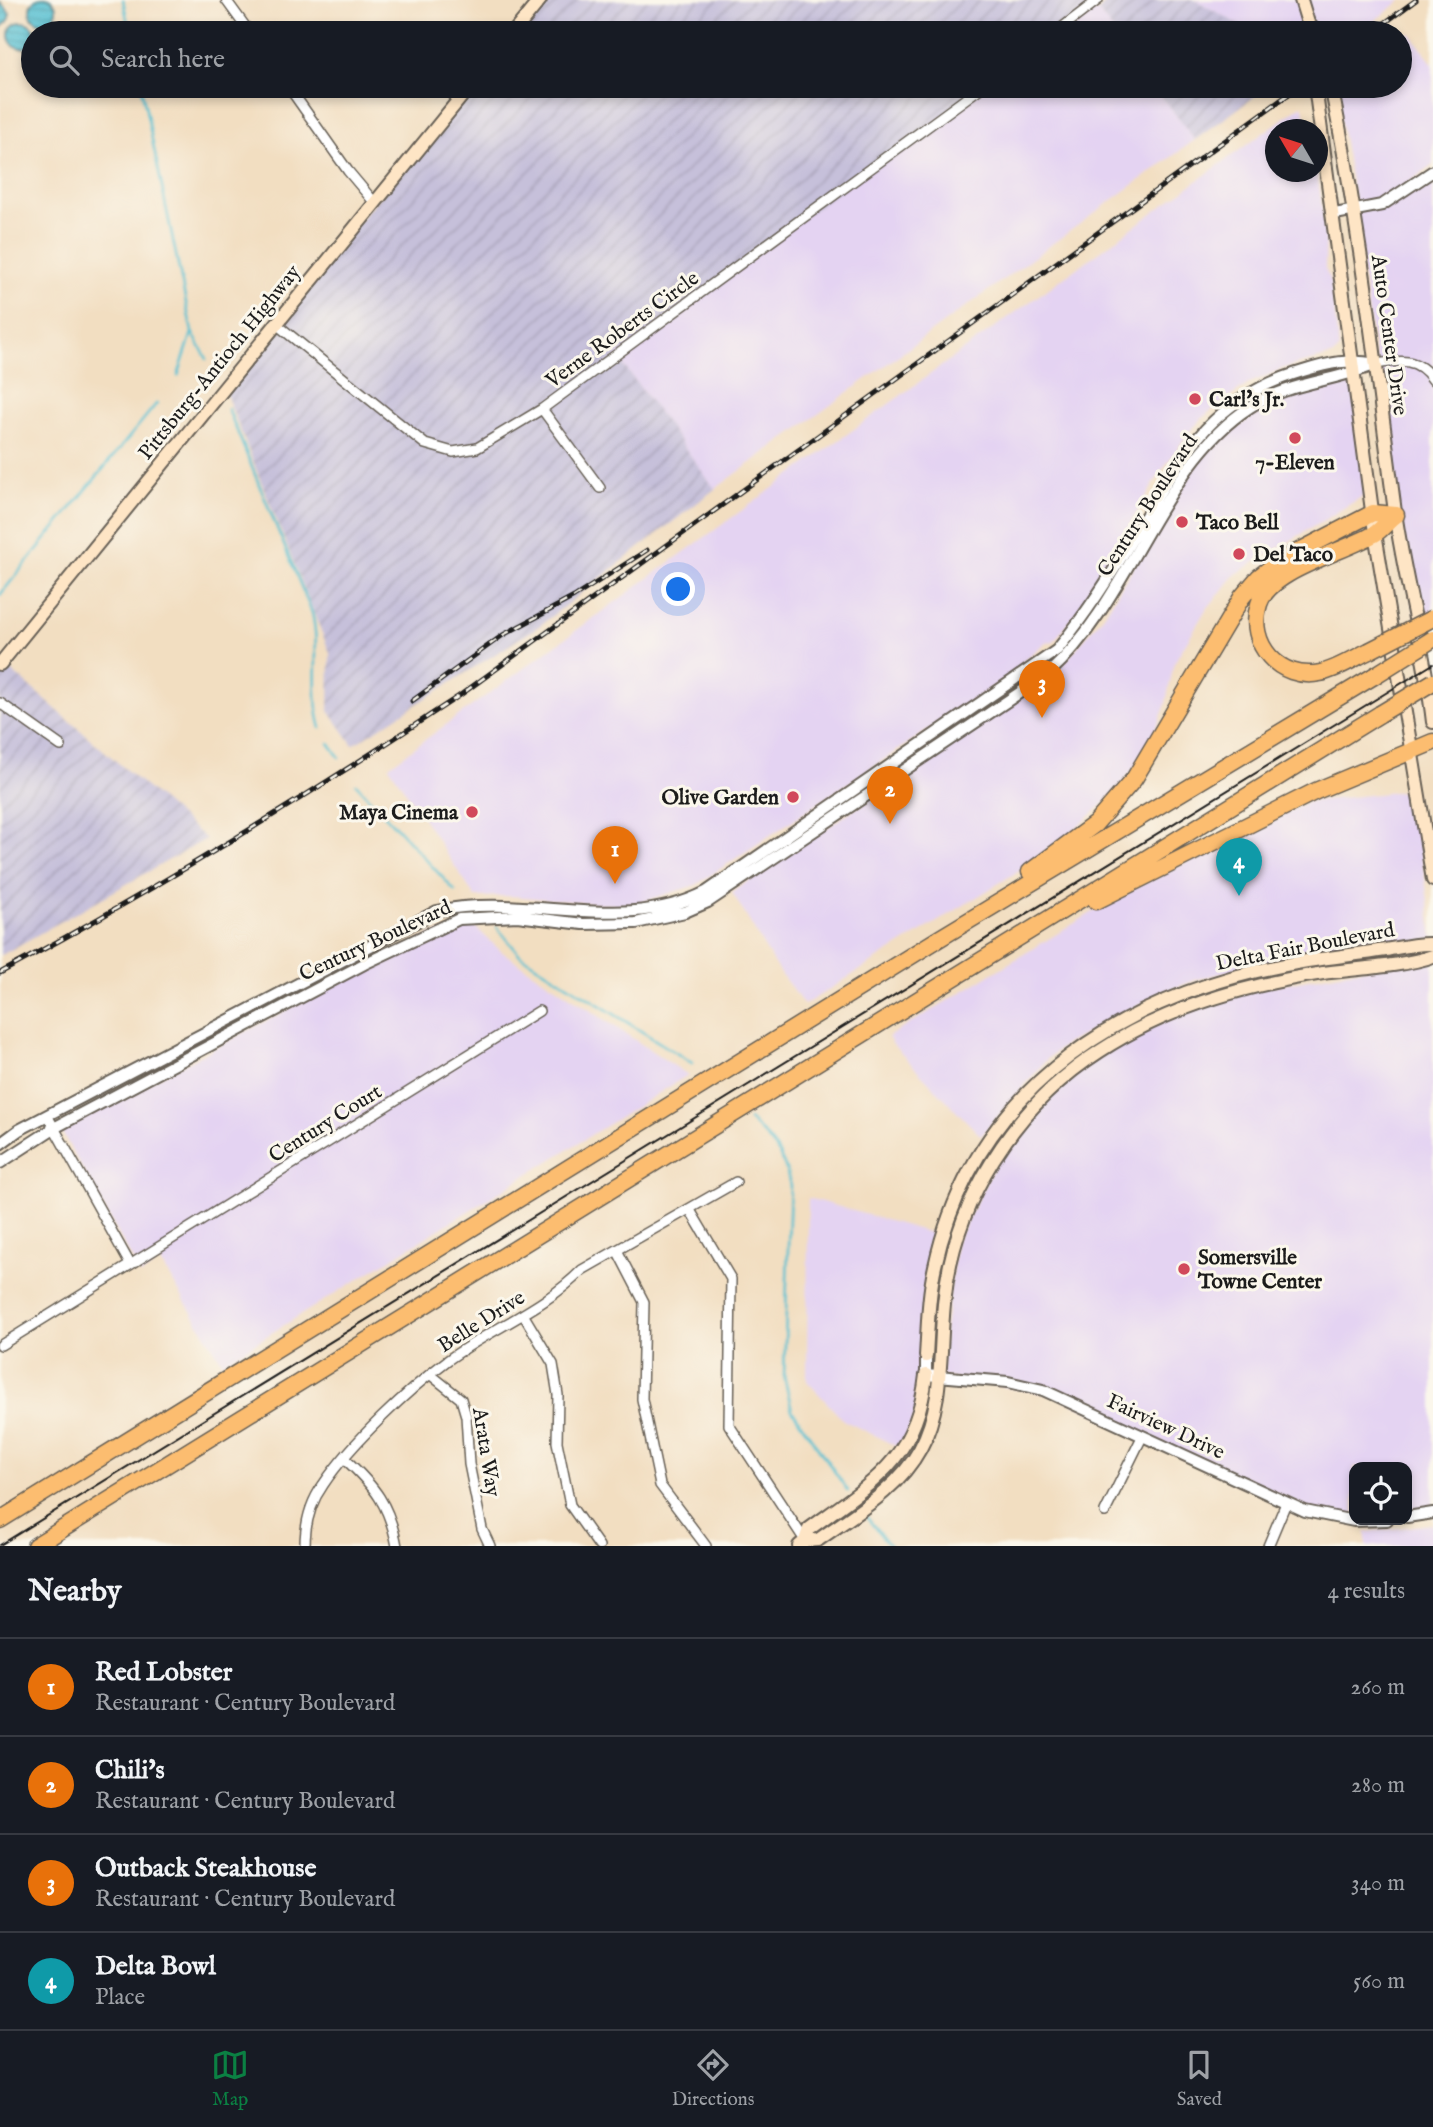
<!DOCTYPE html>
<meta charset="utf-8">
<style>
body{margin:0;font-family:"IM FELL English",serif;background:#20242c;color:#f1f3f6}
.controls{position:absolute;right:21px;bottom:21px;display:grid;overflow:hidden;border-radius:14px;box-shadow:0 4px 10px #0003}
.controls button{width:63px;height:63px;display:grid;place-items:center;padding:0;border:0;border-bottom:2px solid #363941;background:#171b24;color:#f1f3f6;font:35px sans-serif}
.compass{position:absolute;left:1265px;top:119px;width:63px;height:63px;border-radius:50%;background:#171b24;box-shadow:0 4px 10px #0003;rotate:309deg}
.you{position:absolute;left:679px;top:590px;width:24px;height:24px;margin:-18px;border:5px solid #fff;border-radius:50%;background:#1a73e8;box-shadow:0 0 0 10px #1a73e833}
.badge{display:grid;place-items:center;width:46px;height:46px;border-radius:50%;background:#0b8043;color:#fff;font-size:23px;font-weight:700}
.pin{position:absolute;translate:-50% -58px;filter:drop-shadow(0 2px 4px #0008)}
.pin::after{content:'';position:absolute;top:37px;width:24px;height:21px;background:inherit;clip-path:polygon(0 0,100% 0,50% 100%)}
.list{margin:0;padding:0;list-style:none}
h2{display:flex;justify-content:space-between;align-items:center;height:91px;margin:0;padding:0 28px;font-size:30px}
h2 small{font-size:23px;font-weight:400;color:#9ea1a6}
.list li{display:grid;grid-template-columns:46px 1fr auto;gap:21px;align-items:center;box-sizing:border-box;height:98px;padding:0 28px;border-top:2px solid #363941}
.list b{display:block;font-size:26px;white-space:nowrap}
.list p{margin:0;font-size:23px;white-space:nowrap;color:#9ea1a6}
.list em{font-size:23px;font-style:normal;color:#9ea1a6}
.icon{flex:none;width:38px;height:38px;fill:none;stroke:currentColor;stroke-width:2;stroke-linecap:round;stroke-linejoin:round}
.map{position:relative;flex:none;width:1433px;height:1546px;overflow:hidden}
.search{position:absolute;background:#171b24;box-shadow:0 4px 10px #0003;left:21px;right:21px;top:21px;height:77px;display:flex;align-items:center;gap:18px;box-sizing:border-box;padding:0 24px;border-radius:38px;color:#9ea1a6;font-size:26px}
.sheet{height:483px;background:#171b24}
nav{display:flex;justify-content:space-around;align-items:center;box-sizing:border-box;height:98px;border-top:2px solid #363941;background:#171b24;font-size:19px;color:#9ea1a6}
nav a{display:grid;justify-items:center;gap:4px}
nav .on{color:#0b8043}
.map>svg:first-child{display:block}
</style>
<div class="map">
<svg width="1433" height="1546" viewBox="0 0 1433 1546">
<defs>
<pattern id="industrial-furrows" width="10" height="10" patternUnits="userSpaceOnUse" patternTransform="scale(1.75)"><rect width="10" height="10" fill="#c6c0da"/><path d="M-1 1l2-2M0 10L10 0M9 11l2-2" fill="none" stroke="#aaa4ba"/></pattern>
<pattern id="water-rules" width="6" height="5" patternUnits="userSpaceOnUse" patternTransform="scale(1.75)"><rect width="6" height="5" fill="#56c0d2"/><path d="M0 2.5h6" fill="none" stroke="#4aa4b4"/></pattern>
</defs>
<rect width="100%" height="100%" fill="#fbf7ec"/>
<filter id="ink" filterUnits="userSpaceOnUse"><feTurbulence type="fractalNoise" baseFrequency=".0143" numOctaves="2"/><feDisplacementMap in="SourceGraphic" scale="14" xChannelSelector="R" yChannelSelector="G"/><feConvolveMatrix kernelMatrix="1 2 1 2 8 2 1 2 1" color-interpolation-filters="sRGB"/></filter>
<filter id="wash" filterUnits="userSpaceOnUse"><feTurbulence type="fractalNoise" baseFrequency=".00686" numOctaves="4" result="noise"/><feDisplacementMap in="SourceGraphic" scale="28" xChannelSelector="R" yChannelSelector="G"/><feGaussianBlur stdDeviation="1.57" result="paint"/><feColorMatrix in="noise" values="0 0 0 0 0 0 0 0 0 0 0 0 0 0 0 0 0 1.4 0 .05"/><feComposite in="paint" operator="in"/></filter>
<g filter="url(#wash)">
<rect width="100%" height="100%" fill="#f2dec1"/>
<path fill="#e4d3f2" d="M 1195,0 L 1402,0 L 1358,33 L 1254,33 Z
M 1087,10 L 1098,11 L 1115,33 L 1055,33 Z
M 1410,33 L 1433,64 L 1433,165 L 1381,202 L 1355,205 L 1335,89 L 1339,86 L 1400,86 L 1400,40 Z
M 983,86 L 1154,86 L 1195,140 L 715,489 L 616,355 Z
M 1302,105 L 1310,129 L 1276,130 L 1276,172 L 1317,172 L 1326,234 L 1325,268 L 1331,283 L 1339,350 L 1334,355 L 1284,368 L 1250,383 L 1209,412 L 1190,431 L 1162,470 L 1081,607 L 1053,642 L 1045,643 L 1020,664 L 1018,670 L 696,885 L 638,903 L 615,905 L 511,896 L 475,897 L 389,766 Z
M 1433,171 L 1433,618 L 1417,626 L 1353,212 L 1382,205 Z
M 1353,376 L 1365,495 L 1236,574 L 1205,611 L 1174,663 L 1165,707 L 1145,754 L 1113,796 L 1049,852 L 804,1005 L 776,967 L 732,892 L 1056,673 L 1104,615 L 1203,454 L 1281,395 Z
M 1413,790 L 1433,939 L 1227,972 L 1198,979 L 1164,992 L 1066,1044 L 1048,1058 L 981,1136 L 894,1046 L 888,1037 L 1121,895 L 1308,802 Z
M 471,923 L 502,952 L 688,1075 L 223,1363 L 160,1261 L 141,1275 L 60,1129 L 431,935 Z
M 1433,956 L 1433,1513 L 1407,1517 L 1407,1467 L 1354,1467 L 1354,1520 L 1330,1518 L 1054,1395 L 939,1376 L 956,1242 L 1010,1135 L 1100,1051 L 1222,995 Z
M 808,1198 L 941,1236 L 917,1412 L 900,1448 L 843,1420 L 807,1381 Z
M 1433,1524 L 1433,1546 L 1366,1546 L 1366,1532 Z"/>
<path fill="url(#industrial-furrows)" d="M 540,0 L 1086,0 L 1091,7 L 1055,33 L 513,33 Z
M 1109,0 L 1195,0 L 1254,33 L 1115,33 L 1098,11 Z
M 470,86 L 983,86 L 616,355 L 715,489 L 539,626 L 353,745 L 329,711 L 330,653 L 223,387 Z
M 1154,86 L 1269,86 L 1195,140 Z
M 5,665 L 206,839 L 0,956 L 0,671 Z"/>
<path fill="url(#water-rules)" stroke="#396e77" stroke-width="2" d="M30 10a13 13 0 1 1 26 0a13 13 0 1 1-26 0Z
M 0,2 L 10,13 L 8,22 L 0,28 Z
M9 35a13 13 0 1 1 26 0a13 13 0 1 1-26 0Z"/>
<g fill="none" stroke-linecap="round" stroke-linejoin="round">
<path stroke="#56c0d2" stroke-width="2.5" d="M 123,0 L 130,33
M 141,86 L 192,332 L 207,359
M 178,376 L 192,333
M 228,409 L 312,613 C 321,650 310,691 321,728
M 0,595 L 157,403
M 329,743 L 339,757
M 356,784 L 455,891
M 497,927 L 520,955 L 692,1063
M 749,1120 C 771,1140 784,1155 790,1185 L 784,1376 L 792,1410 L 848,1491
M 864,1514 L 890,1546"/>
</g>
</g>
<g filter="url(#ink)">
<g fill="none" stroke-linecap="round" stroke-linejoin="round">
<defs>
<path id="minor" d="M 226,0 L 250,33
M 1055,33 L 1098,0
M 288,86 L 348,171 L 374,202
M 275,323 L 425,444 L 453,452 L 477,448 L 542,409 L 983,86
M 1376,364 C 1400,360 1418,357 1433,380
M 542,409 L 600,488
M 0,703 L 61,746
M 48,1117 L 130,1264
M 690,1210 L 731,1279 L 729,1425 L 806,1542
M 618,1252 L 644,1302 L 642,1399 L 660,1485 L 706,1546
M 523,1314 L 553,1364 L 558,1395 L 557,1442 L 570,1505 L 599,1546
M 1,1345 L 539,1011
M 431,1375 L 461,1399 L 466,1416 L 469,1464 L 482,1529 L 490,1546
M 345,1459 C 375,1487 389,1504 397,1546
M 1105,1512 L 1142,1437
M 305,1546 C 305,1525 310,1503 323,1485 C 350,1444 409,1389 448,1360 C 492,1328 544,1309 582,1270 L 736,1182
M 1268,1546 L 1286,1503"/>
<path id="tertiary" d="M 1335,214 L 1382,205 L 1433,171
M 0,1144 L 19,1130 L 437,911 C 528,892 622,935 706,892 L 1057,650 C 1086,614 1111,576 1134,536 C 1180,458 1210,398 1303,371 C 1329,363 1349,358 1376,364
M 0,1163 L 54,1128 L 364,964 L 459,919 L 517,916 L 583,924 L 636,923 L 685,912 L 708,902 L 1049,673 C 1131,599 1161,464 1250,407 C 1289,382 1334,382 1376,364
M 926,1356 L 926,1375 L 1008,1382 L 1043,1390 L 1305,1511 L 1354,1521 L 1387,1520
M 1407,1517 L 1433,1513"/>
<path id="secondary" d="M 1301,0 L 1308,23 L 1317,33
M 513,33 L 540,0
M 1315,86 L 1375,533 L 1433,880
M 1331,86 C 1360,226 1376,370 1395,512 C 1405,583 1425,651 1433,722
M 0,664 L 470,86
M 926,1356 C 928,1326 928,1296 935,1266 C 975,1082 1132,990 1307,961 C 1333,957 1360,954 1386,950 C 1401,947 1418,943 1433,944
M 805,1541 L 809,1529 C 872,1483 917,1459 926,1375
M 799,1546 L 805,1541 L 818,1540 C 854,1514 898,1490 920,1449 C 944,1405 939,1353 944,1304 C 953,1202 1014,1106 1100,1051 C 1167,1007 1245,985 1323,973 C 1354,969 1406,966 1433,956"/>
<path id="motorway" d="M 1369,651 C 1354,658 1336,670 1320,673 C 1280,681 1246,644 1259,604 C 1270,569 1346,552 1376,533 C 1383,528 1389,520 1396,515
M 1030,872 L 1095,824 L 1134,779 L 1242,597 L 1259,577 L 1278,562 L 1373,513 L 1396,515
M 1096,901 L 1316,791 L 1433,742
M 0,1520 L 940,938 L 1374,676
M 35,1546 L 1380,714"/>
</defs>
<use href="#minor" stroke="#676056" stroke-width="12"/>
<use href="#tertiary" stroke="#676056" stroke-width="14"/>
<use href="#secondary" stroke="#676056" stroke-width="16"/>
<use href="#motorway" stroke="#676056" stroke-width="19"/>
<use href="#minor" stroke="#fff" stroke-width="9"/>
<use href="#tertiary" stroke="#fff" stroke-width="10"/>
<use href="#secondary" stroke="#fee5c5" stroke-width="12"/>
<use href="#motorway" stroke="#fcbd6f" stroke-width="16"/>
<path stroke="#1c1c1c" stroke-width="2" d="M 0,1545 L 1433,664"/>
<defs>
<path id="rail" d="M 1371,33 L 1416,0
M 412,701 L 503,635 L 574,597 L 647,550
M 0,973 C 158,888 310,795 459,696 L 1300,86"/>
</defs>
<use href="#rail" stroke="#1c1c1c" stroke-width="5"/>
<use href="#rail" stroke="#fbf7ec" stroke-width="2.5" stroke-dasharray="8" stroke-linecap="butt"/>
<defs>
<path id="motorway-bridge" d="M 1369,651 L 1433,618
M 1374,676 L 1433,639
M 1380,714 L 1433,682"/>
</defs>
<use href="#motorway-bridge" stroke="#676056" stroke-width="19" stroke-linecap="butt"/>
<use href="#motorway-bridge" stroke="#fcbd6f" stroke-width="16"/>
</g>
</g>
<g fill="#d1495b" stroke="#fbf7ec" stroke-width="2.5">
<circle cx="1195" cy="399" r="7"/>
<circle cx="1295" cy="438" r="7"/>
<circle cx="1182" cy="522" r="7"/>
<circle cx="1239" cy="554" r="7"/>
<circle cx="793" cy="797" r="7"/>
<circle cx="472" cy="812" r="7"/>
<circle cx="1184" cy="1269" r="7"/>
</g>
<g text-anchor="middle" stroke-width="6" stroke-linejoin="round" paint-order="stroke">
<g font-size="21" fill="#1c1c1c" stroke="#fbf7ec">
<text transform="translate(622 329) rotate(-36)" y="7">Verne Roberts Circle</text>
<text transform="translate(1390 335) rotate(82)" y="7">Auto Center Drive</text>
<text transform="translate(219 362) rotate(-51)" y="7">Pittsburg-Antioch Highway</text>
<text transform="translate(1147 505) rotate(-57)" y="7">Century Boulevard</text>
<text transform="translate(375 940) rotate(-25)" y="7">Century Boulevard</text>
<text transform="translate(1305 946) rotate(-11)" y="7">Delta Fair Boulevard</text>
<text transform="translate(325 1123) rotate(-32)" y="7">Century Court</text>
<text transform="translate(481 1321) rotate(-32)" y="7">Belle Drive</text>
<text transform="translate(1166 1426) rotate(25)" y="7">Fairview Drive</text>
<text transform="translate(487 1452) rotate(81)" y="7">Arata Way</text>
</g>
<g font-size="21" font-weight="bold" fill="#1c1c1c" stroke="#fbf7ec" text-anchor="start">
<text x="1209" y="406">Carl's Jr.</text>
<text x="1295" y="469" text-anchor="middle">7-Eleven</text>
<text x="1196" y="529">Taco Bell</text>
<text x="1253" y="561">Del Taco</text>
<text x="779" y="804" text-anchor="end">Olive Garden</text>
<text x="458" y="819" text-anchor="end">Maya Cinema</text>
<text x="1198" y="1264">Somersville<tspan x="1198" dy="24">Towne Center</tspan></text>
</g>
</g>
</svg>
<div class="controls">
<button><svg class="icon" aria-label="locate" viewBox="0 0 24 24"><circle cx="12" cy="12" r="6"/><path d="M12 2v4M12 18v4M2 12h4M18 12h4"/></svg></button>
</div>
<svg class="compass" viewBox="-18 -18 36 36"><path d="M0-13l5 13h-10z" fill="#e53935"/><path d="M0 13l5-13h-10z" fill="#9ea1a6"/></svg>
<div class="you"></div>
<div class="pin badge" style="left:615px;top:884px;background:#e8710a">1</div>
<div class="pin badge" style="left:890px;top:824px;background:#e8710a">2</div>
<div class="pin badge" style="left:1042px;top:718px;background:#e8710a">3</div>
<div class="pin badge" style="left:1239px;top:896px;background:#0f9aa8">4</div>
<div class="search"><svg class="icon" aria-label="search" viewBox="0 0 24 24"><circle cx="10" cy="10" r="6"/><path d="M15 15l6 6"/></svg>Search here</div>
</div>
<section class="sheet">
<h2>Nearby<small>4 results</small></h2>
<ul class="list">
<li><span class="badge" style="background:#e8710a">1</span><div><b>Red Lobster</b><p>Restaurant · Century Boulevard</p></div><em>260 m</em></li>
<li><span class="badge" style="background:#e8710a">2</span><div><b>Chili's</b><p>Restaurant · Century Boulevard</p></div><em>280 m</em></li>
<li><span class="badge" style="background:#e8710a">3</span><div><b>Outback Steakhouse</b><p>Restaurant · Century Boulevard</p></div><em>340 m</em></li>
<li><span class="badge" style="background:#0f9aa8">4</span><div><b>Delta Bowl</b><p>Place</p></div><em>560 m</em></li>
</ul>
</section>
<nav>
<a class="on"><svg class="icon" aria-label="map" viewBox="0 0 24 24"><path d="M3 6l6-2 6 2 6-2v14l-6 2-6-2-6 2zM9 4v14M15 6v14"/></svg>Map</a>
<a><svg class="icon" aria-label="directions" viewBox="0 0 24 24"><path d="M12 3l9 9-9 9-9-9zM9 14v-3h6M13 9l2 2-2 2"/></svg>Directions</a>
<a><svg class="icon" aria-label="saved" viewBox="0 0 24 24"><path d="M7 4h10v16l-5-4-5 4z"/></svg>Saved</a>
</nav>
